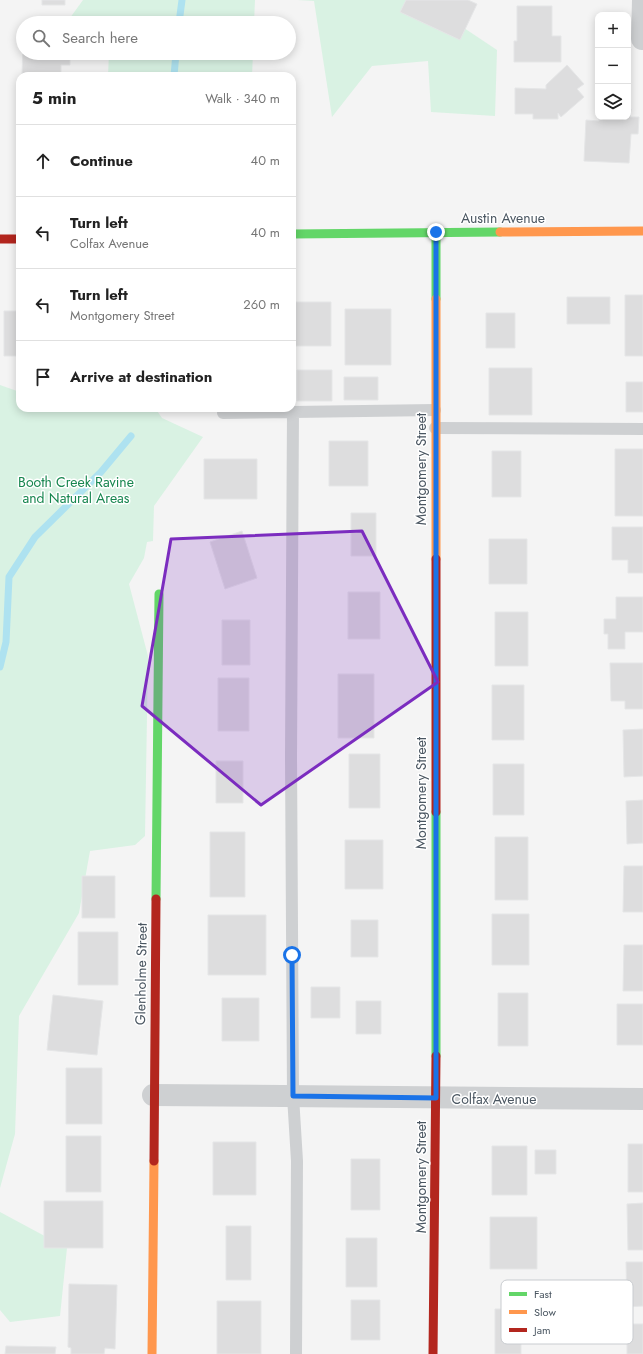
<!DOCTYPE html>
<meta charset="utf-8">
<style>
body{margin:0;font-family:Jost,sans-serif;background:#f6f6f6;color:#222}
.controls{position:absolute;right:12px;top:12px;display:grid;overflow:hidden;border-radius:8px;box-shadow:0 2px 10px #0003}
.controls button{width:36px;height:36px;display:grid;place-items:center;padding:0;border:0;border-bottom:1px solid #e0e0e0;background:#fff;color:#222;font:20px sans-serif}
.stop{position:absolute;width:12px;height:12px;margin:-9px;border:3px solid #1a73e8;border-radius:50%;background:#fff}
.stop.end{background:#1a73e8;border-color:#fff;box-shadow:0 1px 4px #0008}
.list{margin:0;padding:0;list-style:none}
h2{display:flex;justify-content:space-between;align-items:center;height:52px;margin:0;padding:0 16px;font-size:17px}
h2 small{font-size:13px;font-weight:400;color:#767676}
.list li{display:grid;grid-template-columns:26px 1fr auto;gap:12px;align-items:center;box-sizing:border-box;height:72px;padding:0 16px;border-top:1px solid #e0e0e0}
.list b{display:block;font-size:15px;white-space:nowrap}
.list p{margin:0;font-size:13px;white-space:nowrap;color:#767676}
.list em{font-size:13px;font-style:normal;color:#767676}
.icon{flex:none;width:22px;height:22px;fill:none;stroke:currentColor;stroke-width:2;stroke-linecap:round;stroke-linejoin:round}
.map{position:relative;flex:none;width:643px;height:1354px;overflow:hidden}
.search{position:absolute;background:#fff;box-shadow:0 2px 10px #0003;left:16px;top:16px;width:280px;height:44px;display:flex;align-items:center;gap:10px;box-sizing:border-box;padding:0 14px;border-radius:22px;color:#767676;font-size:15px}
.panel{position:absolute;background:#fff;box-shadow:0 2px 10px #0003;left:16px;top:72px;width:280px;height:340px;border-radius:12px}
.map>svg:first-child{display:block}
</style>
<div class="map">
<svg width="643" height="1354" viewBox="0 0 643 1354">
<rect width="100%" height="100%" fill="#f4f4f4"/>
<path fill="#d9f2e3" d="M 83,0 L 255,0 L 254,23 L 67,22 Z
M 297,0 L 422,0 L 497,50 L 495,116 L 431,112 L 428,61 L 372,66 L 332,117 L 314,1 Z
M 109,53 L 253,53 L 252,76 L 108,76 Z
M 16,144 L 20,144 L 20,197 L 18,197 Z
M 0,385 L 17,391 L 20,389 L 20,408 L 155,408 L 162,418 L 203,437 L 154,506 L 153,541 L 147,542 L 144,558 L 129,584 L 148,656 L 145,836 L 135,845 L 90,851 L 79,913 L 19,1016 L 15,1134 L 0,1188 Z
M 0,1212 L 67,1248 L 60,1316 L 10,1322 L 0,1310 Z"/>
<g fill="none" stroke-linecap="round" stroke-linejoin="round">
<path stroke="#aee2f0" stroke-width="7" d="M 179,23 L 182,0
M 174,76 L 176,53
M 0,667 L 6,642 L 9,577 L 35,537 L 101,472 L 131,436"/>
</g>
<path fill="#ddddde" stroke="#e5e6e7" d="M 42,0 L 65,0 L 65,5 L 42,5 Z
M 406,0 L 468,0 L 477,4 L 460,40 L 400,12 Z
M 517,6 L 552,6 L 552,36 L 561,36 L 561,62 L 514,62 L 514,41 L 517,41 Z
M 23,44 L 23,53 L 70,53 L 70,65 L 61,65 L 61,76 L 22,76 Z
M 567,65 L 584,84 L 577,89 L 584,97 L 561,117 L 558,113 L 558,119 L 533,119 L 533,114 L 515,114 L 515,88 L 546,89 L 546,85 Z
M 628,109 L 631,109 L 630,117 L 639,117 L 638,134 L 631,134 L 629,163 L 584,161 L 586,120 L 599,121 L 599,117 L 628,117 Z
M 625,295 L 643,295 L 643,356 L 625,356 Z
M 567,297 L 610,297 L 610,324 L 567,324 Z
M 292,302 L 331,302 L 331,346 L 292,346 Z
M 345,309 L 391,309 L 391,365 L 345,365 Z
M 4,311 L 20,311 L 20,356 L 4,356 Z
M 486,313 L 515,313 L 515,348 L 486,348 Z
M 489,368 L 532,368 L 532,415 L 489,415 Z
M 297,370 L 332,370 L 332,401 L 297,401 Z
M 344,377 L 378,377 L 378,400 L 344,400 Z
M 626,382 L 643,382 L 643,412 L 626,412 Z
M 329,441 L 368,441 L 368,486 L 329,486 Z
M 615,449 L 643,449 L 643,516 L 615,516 Z
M 492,451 L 521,451 L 521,497 L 492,497 Z
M 204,459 L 257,459 L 257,499 L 204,499 Z
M 351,513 L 376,513 L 376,556 L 351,556 Z
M 612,527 L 643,527 L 643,573 L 628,573 L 628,560 L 612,560 Z
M 242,531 L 257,578 L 225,589 L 210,542 Z
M 489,539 L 527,539 L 527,584 L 489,584 Z
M 348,592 L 380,592 L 380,639 L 348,639 Z
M 616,597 L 643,597 L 643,632 L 625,632 L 625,649 L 608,649 L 608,634 L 604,634 L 604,619 L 616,619 Z
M 495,612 L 528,612 L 528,666 L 495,666 Z
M 222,620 L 250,620 L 250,665 L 222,665 Z
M 610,663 L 643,663 L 643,709 L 625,709 L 625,701 L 611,701 Z
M 338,674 L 374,674 L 374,738 L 338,738 Z
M 218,678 L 249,678 L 249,731 L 218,731 Z
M 492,685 L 524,685 L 524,740 L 492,740 Z
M 643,729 L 643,776 L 624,777 L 623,730 Z
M 349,754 L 380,754 L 380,808 L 349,808 Z
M 216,761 L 243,761 L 243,803 L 216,803 Z
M 493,764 L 524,764 L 524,815 L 493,815 Z
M 643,800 L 643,843 L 627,844 L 626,801 Z
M 210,832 L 245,832 L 245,897 L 210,897 Z
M 495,837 L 528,837 L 528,900 L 495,900 Z
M 345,840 L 383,840 L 383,889 L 345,889 Z
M 624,866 L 643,866 L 643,912 L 623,912 Z
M 82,876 L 115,876 L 115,918 L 82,918 Z
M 492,914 L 529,914 L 529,965 L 492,965 Z
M 208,915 L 266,915 L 266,975 L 208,975 Z
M 351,920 L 378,920 L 378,957 L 351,957 Z
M 78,932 L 118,932 L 118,985 L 78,985 Z
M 624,945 L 643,945 L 643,991 L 623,991 Z
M 311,987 L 340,987 L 340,1018 L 311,1018 Z
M 498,993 L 528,993 L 528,1046 L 498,1046 Z
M 53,995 L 103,1001 L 97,1055 L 47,1050 Z
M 222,998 L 259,998 L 259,1041 L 222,1041 Z
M 356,1001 L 381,1001 L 381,1034 L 356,1034 Z
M 617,1004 L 643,1004 L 643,1045 L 617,1045 Z
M 66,1068 L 102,1068 L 102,1124 L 66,1124 Z
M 66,1136 L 101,1136 L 101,1192 L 66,1192 Z
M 213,1142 L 256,1142 L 256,1195 L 213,1195 Z
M 628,1144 L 643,1144 L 643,1192 L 628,1192 Z
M 492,1146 L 527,1146 L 527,1195 L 492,1195 Z
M 535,1150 L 556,1150 L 556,1174 L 535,1174 Z
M 351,1159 L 380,1159 L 380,1210 L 351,1210 Z
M 44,1201 L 103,1201 L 103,1248 L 44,1248 Z
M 643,1203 L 643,1250 L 628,1250 L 627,1204 Z
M 490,1217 L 537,1217 L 537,1269 L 490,1269 Z
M 226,1226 L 251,1226 L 251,1280 L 226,1280 Z
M 346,1238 L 377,1238 L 377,1287 L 346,1287 Z
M 626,1262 L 643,1262 L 643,1306 L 627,1307 Z
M 69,1284 L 117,1285 L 115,1349 L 105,1348 L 104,1354 L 71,1354 L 71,1348 L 68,1347 Z
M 351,1300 L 380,1300 L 380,1340 L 351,1340 Z
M 217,1301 L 261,1301 L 261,1354 L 217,1354 Z
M 495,1309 L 521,1309 L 521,1354 L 495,1354 Z
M 627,1324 L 643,1324 L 643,1354 L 627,1354 Z
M 6,1346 L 56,1347 L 55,1354 L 5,1354 Z"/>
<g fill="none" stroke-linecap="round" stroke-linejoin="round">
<path stroke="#ced0d2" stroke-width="12" d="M 223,413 L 293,412
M 435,428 L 643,429
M 296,1354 L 297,1161 L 293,1096 L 291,757 L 293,412 L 435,410"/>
<path stroke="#ced0d2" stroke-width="22" d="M 642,39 L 643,0
M 153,1095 L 643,1099"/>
<path stroke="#63d668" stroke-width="9" d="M 436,232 L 436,299
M 292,234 L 500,232
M 436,812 L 436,1056
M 156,899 L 159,594"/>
<path stroke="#ff974d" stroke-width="9" d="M 500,232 L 643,231
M 436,299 L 436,559
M 152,1354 L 154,1161"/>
<path stroke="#b3261e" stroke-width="9" d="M 0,239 L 20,239
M 436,559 L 436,812
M 154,1161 L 156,899
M 433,1354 L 436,1056"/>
</g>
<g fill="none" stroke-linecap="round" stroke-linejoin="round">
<path stroke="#1a73e8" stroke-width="5" d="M 292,955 L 293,1096 L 436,1098 L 436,232"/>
</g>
<path fill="#7b2cbf" fill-opacity="0.2" stroke="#7b2cbf" stroke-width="3" stroke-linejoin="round" d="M 362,531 L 438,682 L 261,805 L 142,706 L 171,539 Z"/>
<g text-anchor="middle" stroke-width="3" stroke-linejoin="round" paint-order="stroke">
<g font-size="14" fill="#4a5661" stroke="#fff">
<text x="503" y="223">Austin Avenue</text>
<text transform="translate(421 469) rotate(-90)" y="5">Montgomery Street</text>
<text transform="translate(421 793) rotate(-90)" y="5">Montgomery Street</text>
<text transform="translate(141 974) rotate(-89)" y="5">Glenholme Street</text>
<text x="494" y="1104">Colfax Avenue</text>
<text transform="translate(421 1177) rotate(-90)" y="5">Montgomery Street</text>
</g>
<g font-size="14" fill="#17864f" stroke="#fff">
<text x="76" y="487">Booth Creek Ravine<tspan x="76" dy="16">and Natural Areas</tspan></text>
</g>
</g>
<rect x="501" y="1280" width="132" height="64" rx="6" fill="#fff" stroke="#c9ccd0" stroke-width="1"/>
<rect x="509" y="1292" width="18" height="4" fill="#63d668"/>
<rect x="509" y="1310" width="18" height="4" fill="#ff974d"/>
<rect x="509" y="1328" width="18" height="4" fill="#b3261e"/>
<g font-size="11" fill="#4a5661">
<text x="534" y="1298">Fast</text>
<text x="534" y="1316">Slow</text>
<text x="534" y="1334">Jam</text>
</g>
</svg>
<div class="controls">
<button>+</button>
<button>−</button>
<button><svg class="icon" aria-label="layers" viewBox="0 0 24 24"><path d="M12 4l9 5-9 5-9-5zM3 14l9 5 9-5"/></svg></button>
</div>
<div class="stop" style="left:292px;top:955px"></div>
<div class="stop end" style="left:436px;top:232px"></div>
<div class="search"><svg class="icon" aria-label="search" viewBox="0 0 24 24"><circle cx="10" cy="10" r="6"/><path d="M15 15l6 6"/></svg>Search here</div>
<section class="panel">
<h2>5 min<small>Walk · 340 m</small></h2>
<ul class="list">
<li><svg class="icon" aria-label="ahead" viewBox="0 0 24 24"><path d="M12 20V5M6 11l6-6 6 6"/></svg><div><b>Continue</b></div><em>40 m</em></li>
<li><svg class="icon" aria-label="left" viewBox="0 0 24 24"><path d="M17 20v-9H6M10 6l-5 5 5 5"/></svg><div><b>Turn left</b><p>Colfax Avenue</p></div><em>40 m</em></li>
<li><svg class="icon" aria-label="left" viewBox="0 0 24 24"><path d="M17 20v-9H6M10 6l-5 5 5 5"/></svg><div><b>Turn left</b><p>Montgomery Street</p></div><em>260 m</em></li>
<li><svg class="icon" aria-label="arrive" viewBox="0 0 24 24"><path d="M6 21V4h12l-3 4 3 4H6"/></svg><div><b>Arrive at destination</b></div></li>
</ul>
</section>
</div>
